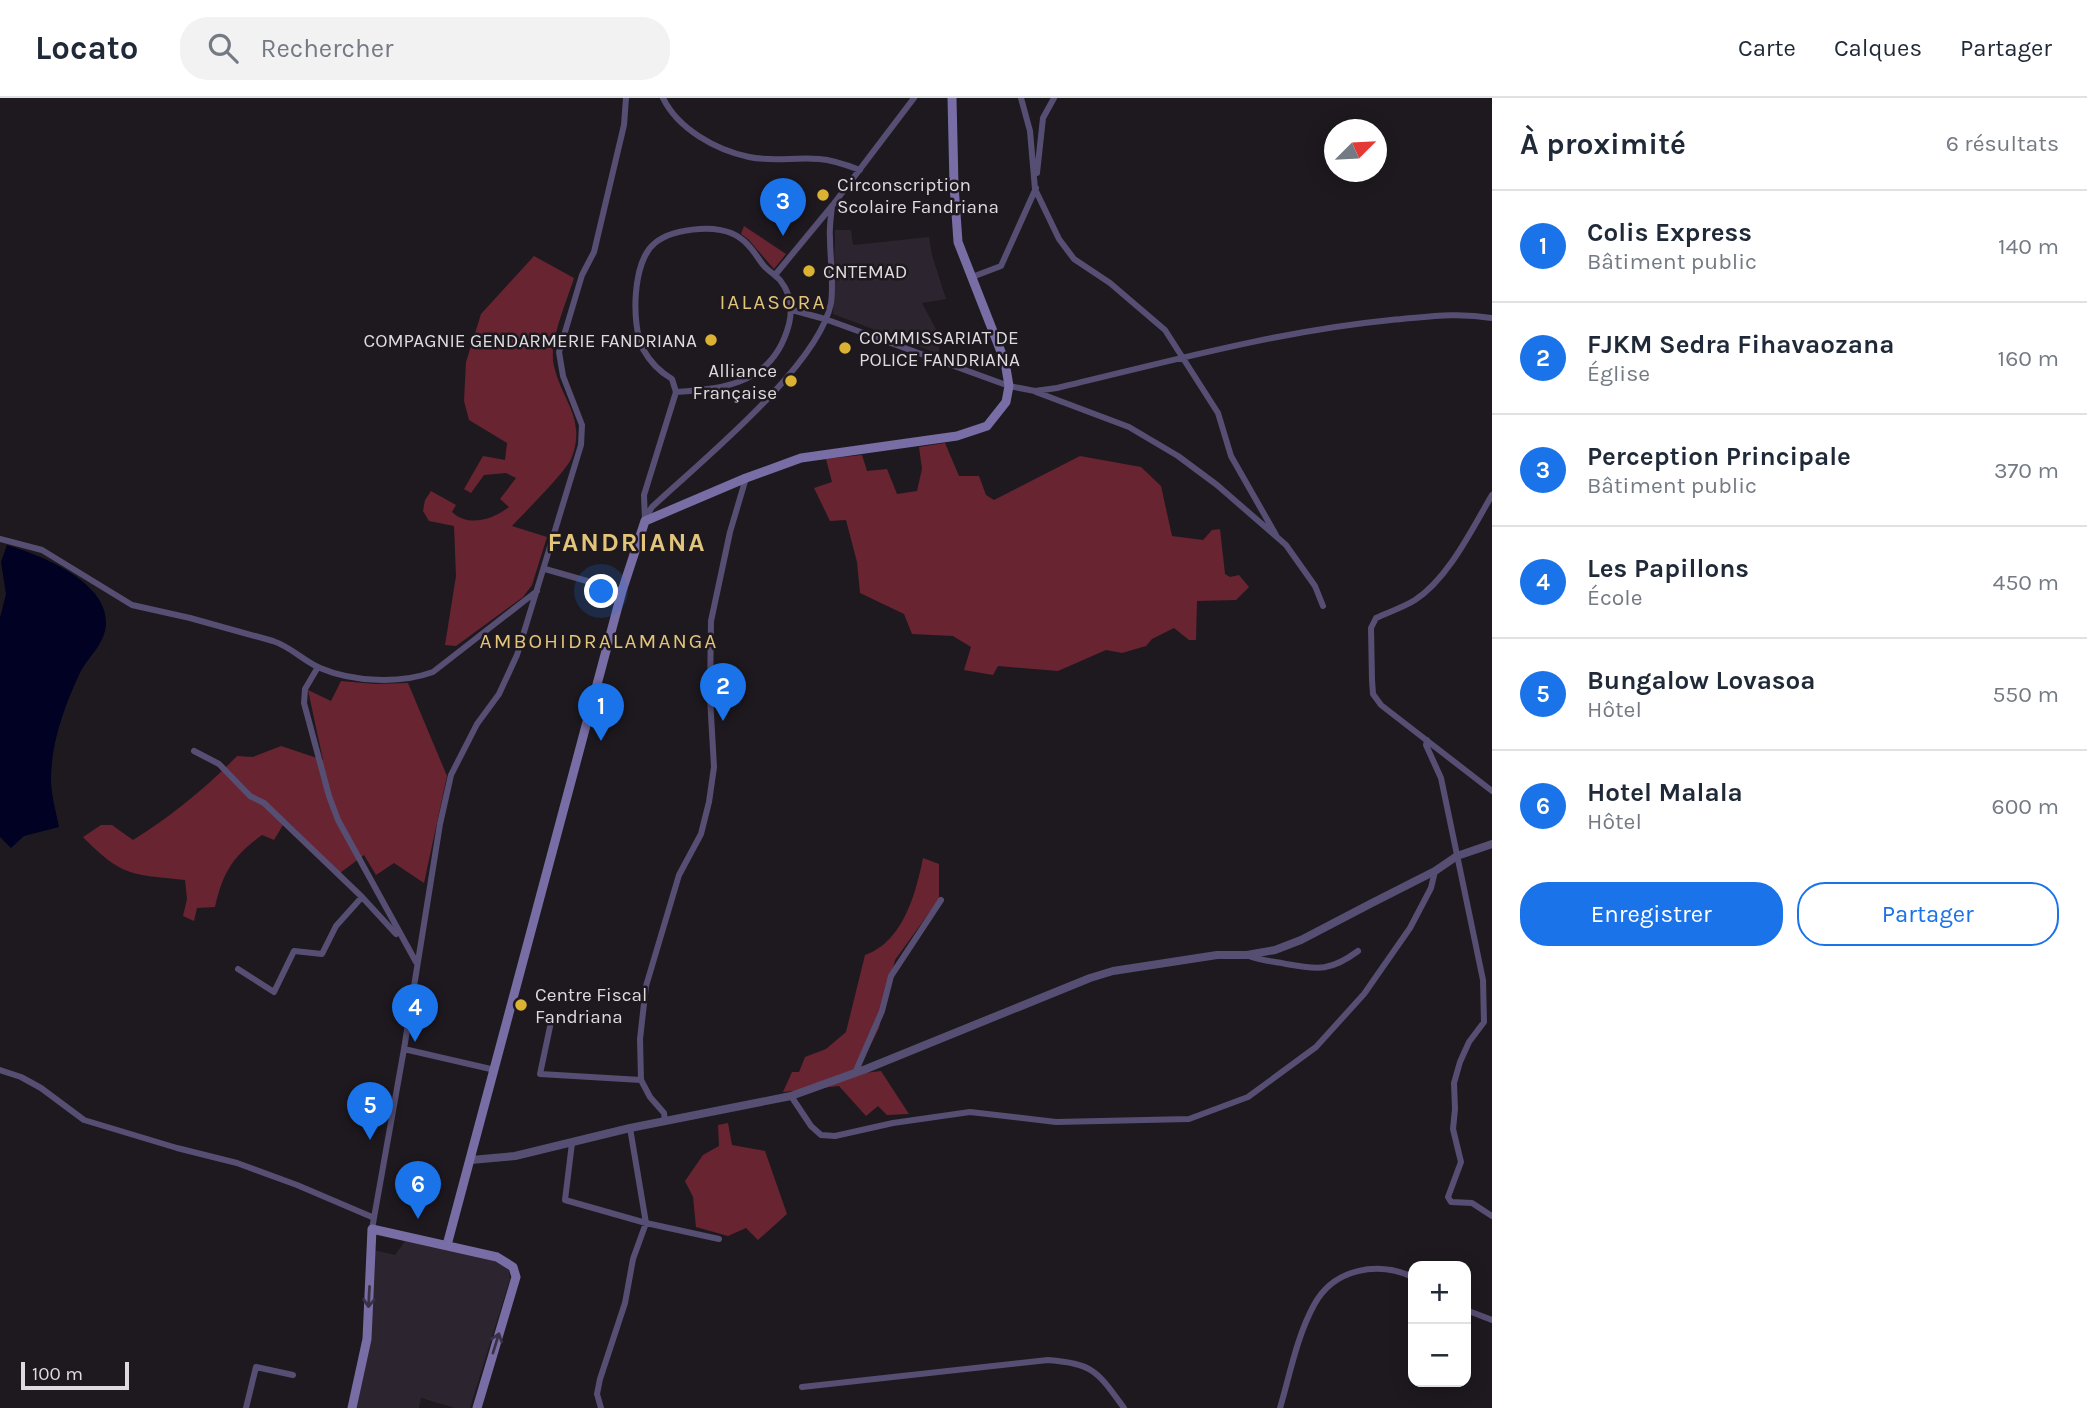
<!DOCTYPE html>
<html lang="fr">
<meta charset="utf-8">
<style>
body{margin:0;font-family:Karla,sans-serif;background:#f2f2f3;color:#1f2937}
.controls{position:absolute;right:21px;bottom:21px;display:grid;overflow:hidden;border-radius:14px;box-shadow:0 4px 18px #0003}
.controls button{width:63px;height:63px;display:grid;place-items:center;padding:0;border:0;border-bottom:2px solid #e0e1e3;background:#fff;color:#1f2937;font:35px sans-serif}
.compass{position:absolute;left:1324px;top:21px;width:63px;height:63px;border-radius:50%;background:#fff;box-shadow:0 4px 18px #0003;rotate:66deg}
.scale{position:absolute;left:21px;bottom:18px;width:108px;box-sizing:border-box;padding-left:7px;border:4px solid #dedbdf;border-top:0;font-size:19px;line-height:24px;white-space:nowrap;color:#dedbdf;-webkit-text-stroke:5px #1e191f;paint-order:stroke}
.you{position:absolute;left:602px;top:494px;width:24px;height:24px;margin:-18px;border:5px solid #fff;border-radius:50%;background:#1a73e8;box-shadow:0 0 0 10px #1a73e833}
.badge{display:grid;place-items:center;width:46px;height:46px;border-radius:50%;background:#1a73e8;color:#fff;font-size:23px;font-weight:700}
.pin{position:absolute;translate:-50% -58px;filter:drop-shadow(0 2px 4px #0008)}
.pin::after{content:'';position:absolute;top:37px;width:24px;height:21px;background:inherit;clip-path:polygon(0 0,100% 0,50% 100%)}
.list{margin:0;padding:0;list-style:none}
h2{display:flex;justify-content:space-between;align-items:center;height:91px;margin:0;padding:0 28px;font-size:30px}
h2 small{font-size:23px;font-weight:400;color:#747a83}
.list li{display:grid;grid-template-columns:46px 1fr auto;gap:21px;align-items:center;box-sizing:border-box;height:112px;padding:0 28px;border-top:2px solid #e0e1e3}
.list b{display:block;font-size:26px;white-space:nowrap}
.list p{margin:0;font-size:23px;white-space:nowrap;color:#747a83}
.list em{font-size:23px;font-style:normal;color:#747a83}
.actions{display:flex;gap:14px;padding:21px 28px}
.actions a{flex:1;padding:16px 0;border:2px solid #1a73e8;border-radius:28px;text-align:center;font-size:24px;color:#1a73e8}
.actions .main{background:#1a73e8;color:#fff}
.icon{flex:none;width:38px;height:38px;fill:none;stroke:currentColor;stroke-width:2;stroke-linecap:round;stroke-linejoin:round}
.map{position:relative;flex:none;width:1492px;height:1310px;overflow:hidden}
header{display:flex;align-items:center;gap:42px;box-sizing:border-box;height:98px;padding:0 35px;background:#fff;border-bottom:2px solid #e0e1e3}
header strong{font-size:33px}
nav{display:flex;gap:38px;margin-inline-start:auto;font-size:24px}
.search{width:490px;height:63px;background:#f2f2f3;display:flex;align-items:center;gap:18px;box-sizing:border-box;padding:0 24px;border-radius:28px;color:#747a83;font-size:26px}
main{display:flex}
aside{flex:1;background:#fff}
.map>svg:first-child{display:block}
</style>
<header>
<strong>Locato</strong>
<div class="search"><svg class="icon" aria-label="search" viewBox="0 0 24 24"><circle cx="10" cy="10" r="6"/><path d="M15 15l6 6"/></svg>Rechercher</div>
<nav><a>Carte</a><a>Calques</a><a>Partager</a></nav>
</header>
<main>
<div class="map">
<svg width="1492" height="1310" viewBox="0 0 1492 1310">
<rect width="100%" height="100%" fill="#1e191f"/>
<path fill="#2c242e" d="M 835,132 L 851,132 L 853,147 L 929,139 L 932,157 L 946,201 L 922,205 L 939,237 L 939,256 L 833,216 Z
M 405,1143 L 442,1149 L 501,1163 L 509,1173 L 510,1181 L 470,1310 L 455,1310 L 421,1300 L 419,1310 L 352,1310 L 366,1241 L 374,1152 L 395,1157 Z"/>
<path fill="#692431" d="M 744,128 L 786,156 L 774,171 L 748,141 L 741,136 Z
M 534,158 L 574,180 C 567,203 548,245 554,268 C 562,303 586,320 572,359 C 567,373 524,415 512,428 L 547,439 L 532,487 L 523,499 L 456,548 L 445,547 L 456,478 L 454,428 L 429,423 L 423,413 L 425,402 L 431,393 L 456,407 L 452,414 C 469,430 493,421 509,409 L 500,401 L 516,380 L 506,375 L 484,377 L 471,395 L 464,391 L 483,358 L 505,362 L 507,345 L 469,322 L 464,303 L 466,264 L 481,216 Z
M 945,345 L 959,378 L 979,378 L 986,397 L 994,402 L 1080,358 L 1141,369 L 1161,388 L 1172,438 L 1203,442 L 1212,432 L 1220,431 L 1225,476 L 1230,479 L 1239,477 L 1249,489 L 1236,502 L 1197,503 L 1196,542 L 1189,542 L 1174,530 L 1152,541 L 1146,548 L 1122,555 L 1106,552 L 1058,573 L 998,568 L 993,577 L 964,572 L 971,549 L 953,538 L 912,536 L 904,516 L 860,495 L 857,464 L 846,422 L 830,423 L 814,390 L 832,384 L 826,361 L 862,357 L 867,373 L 887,371 L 897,396 L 917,393 L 922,371 L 919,349 Z
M 341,583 L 375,586 L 408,585 L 447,678 L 424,785 L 394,765 L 376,777 L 364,757 L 340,775 L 286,722 L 274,742 L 262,737 C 233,758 223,774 215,809 L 197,810 L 194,823 L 183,818 L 187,801 L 185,782 C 131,776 122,779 83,739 L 101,727 L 112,727 L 133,742 C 170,719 206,690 237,658 L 253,659 L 281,648 L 323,662 L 308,592 L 331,603 Z
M 923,760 L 939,766 L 939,801 L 895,862 L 879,930 L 856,976 L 881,973 L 909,1016 L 887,1017 L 878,1008 L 866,1018 L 839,988 L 783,994 L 792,974 L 799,974 L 805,959 L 826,951 L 846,934 L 865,857 C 903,844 916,795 923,760 Z
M 728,1025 L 732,1047 L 765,1053 L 787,1116 L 758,1142 L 746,1130 L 728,1138 L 696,1129 L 693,1099 L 685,1083 L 703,1057 L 719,1048 L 718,1027 Z"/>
<path fill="#010123" d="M 7,447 C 40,457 108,483 106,526 C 105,547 87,559 79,577 C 64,609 51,646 51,681 C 51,697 56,713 59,729 L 24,738 L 11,750 L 0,739 L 0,520 L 6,496 L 1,464 Z"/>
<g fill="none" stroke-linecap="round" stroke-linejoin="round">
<path stroke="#574f73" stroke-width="6" d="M 663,0 C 678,31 716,52 749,59 C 771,64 796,59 819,61 C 833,62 847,67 860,72
M 1021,0 L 1030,33 L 1035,91 L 1059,141 L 1074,161 L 1110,185 L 1165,232 L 1218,315 L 1231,358 L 1276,437
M 1037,75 L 1043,20 L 1054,0
M 775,177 L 832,108 L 914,0
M 972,179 L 1001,168 L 1036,90
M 792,212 L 825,221 L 1009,288 L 1035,293 L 1057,290 C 1167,264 1278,233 1391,222 C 1428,219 1455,214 1492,220
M 1036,294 L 1129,329 L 1178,358 L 1217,387 L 1286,447 L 1315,488 L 1323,508
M 1492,397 C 1472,431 1448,481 1415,502 C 1404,509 1389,514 1376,520 L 1371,530 L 1372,582 L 1373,596 L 1381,607 L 1492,693
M 646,419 L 652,409 C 700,364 819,268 831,205 C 834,185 830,161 830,140 C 829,130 831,119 832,108
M 645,423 L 644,397 L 676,294 L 672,281 C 660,274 650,264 643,251 C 631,227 632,163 655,145 C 667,135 684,132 700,131 C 712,130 730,132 740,140 C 751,147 756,158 764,168 C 769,173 775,177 780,182 C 791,196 793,210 789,226 C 774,284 728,291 676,294
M 0,441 L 42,452 L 132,507 L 190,520 L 273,543 C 291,549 304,563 320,570 C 353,584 400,586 433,574 L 537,493
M 545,471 L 622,493
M 318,569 L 305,591 L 304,605 L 329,698 L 338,722 L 416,864
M 1427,642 L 1426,647 L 1441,680 L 1483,882 L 1484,924 L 1469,944 L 1460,964 L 1454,985 L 1455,1011 L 1453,1031 L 1461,1064 L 1448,1099 L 1451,1104 L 1472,1105 L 1492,1118
M 194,653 L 219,666 L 250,698 L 264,705 L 362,799 L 396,836
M 1249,858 C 1261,863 1273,863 1286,866 C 1319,872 1331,873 1358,853
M 238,871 L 274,894 L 294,853 L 322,856 L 336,828 L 362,799
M 551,924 L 540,976 L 641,982
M 404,951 L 495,972
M 0,972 L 21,979 L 41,990 L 84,1022 L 177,1050 L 237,1065 L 297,1087 L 372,1119
M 855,975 L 882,913 L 891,878 L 941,802
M 791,998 L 811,1028 L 821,1037 L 835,1038 L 893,1025 L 970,1014 L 1056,1024 L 1189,1021 L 1248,999 L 1316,949 L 1364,896 L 1410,830 L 1431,790 L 1435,773
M 665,1023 L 664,1015 L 650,999 L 641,982 L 640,941 L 646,888 L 679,777 L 701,736 L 709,704 L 714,669 L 710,599 L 711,523 L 730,434 L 746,380
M 572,1045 L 565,1102 L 646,1125 L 719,1141
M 372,1131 L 404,951 L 440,726 L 451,677 L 477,626 L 499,596 L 517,557 L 581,347 L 582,327 L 563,278 L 559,254 L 582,177 L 594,154 L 624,27 L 626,0
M 1466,1212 L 1492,1222
M 802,1289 L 1048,1262 C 1094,1266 1097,1273 1124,1310
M 246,1310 L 256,1269 L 293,1277
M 601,1310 L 597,1296 L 600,1281 L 625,1205 L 633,1161 L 646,1125 L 630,1030
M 1280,1310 C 1290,1276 1297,1238 1314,1207 C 1334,1170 1378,1163 1413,1179"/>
<path stroke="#574f73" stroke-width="8" d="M 471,1062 L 515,1058 L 630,1030 L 791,998 L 866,971 L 1090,880 L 1113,873 L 1217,857 L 1247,857 L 1275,852 L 1301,842 L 1370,806 L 1435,773 L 1457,758 L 1492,746"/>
<path stroke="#796da5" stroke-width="9" d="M 447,1147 L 622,493 L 645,423 L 746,380 L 801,360 L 957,338 L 987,328 L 1006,304 L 1009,288 L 1005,264 L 958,144 L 954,87 L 952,0
M 352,1310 L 367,1241 L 372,1131 L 497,1159 L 513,1169 L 516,1179 L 477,1310"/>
</g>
<defs><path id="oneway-shaft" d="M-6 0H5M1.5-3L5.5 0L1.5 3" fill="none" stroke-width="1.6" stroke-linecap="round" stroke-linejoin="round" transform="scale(1.75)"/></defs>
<g stroke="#393247">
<use href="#oneway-shaft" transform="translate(369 1199) rotate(93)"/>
<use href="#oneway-shaft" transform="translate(496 1245) rotate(-73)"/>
</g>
<g fill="#dcb233" stroke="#1e191f" stroke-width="2.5">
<circle cx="823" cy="97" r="7"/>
<circle cx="809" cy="173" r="7"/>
<circle cx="711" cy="242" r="7"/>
<circle cx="845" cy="250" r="7"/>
<circle cx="791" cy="283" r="7"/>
<circle cx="521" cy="907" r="7"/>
</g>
<g text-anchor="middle" stroke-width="5" stroke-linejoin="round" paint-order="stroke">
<g font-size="19" fill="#dedbdf" stroke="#1e191f" text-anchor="start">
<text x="837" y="93">Circonscription<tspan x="837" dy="22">Scolaire Fandriana</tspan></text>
<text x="823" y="180">CNTEMAD</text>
<text x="859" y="246">COMMISSARIAT DE<tspan x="859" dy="22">POLICE FANDRIANA</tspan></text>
<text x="697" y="249" text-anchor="end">COMPAGNIE GENDARMERIE FANDRIANA</text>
<text x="777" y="279" text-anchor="end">Alliance<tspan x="777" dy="22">Française</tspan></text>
<text x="535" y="903">Centre Fiscal<tspan x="535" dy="22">Fandriana</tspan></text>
</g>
<g font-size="21" letter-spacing="2" fill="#e2c57a" stroke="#1e191f">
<text x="773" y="211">IALASORA</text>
<text x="599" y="550">AMBOHIDRALAMANGA</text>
</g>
<g font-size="26" font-weight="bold" letter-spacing="2" fill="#e2c57a" stroke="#1e191f">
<text x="627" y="453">FANDRIANA</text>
</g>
</g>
</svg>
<div class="controls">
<button>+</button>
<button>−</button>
</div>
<svg class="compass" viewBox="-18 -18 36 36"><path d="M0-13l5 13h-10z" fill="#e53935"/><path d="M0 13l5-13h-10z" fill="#747a83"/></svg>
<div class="scale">100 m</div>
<div class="you"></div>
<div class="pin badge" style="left:601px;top:643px">1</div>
<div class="pin badge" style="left:723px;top:623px">2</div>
<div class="pin badge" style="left:783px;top:138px">3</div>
<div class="pin badge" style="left:415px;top:944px">4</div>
<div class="pin badge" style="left:370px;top:1042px">5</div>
<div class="pin badge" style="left:418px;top:1121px">6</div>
</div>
<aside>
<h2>À proximité<small>6 résultats</small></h2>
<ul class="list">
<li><span class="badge">1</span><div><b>Colis Express</b><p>Bâtiment public</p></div><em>140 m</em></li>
<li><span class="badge">2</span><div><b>FJKM Sedra Fihavaozana</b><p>Église</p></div><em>160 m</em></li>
<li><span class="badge">3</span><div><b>Perception Principale</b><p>Bâtiment public</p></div><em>370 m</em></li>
<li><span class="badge">4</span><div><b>Les Papillons</b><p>École</p></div><em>450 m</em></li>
<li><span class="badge">5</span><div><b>Bungalow Lovasoa</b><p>Hôtel</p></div><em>550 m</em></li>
<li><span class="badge">6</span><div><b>Hotel Malala</b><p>Hôtel</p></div><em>600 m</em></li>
</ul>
<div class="actions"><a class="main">Enregistrer</a><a>Partager</a></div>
</aside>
</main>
